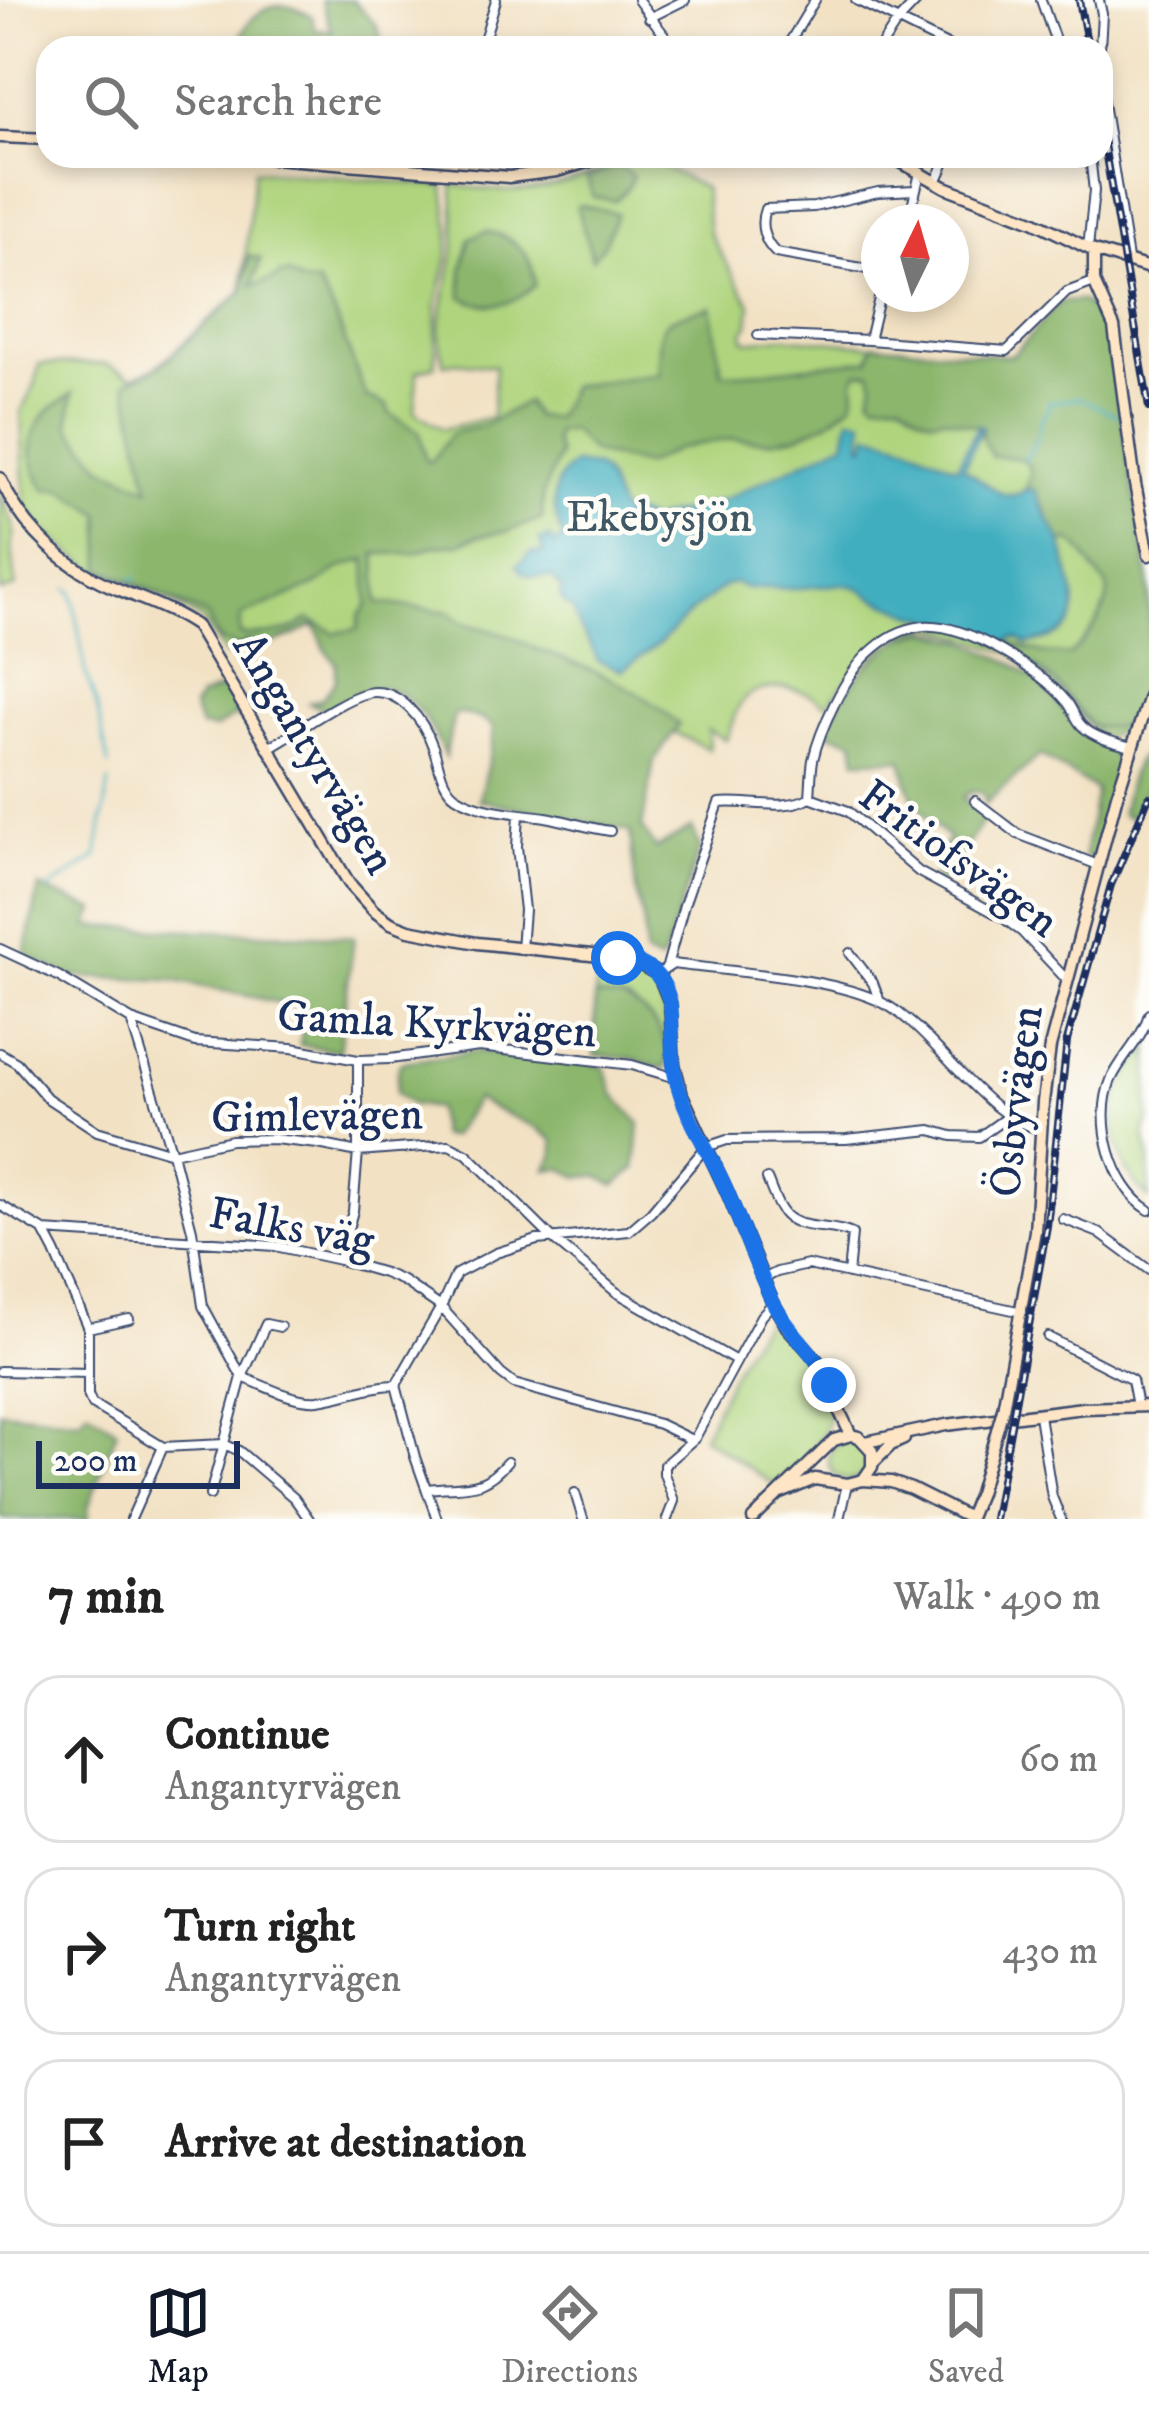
<!DOCTYPE html>
<meta charset="utf-8">
<style>
body{margin:0;font-family:"IM FELL DW Pica",serif;background:#f2f2f2;color:#222}
.compass{position:absolute;left:861px;top:204px;width:108px;height:108px;border-radius:50%;background:#fff;box-shadow:0 6px 18px #0003;rotate:5deg}
.scale{position:absolute;left:36px;bottom:30px;width:204px;box-sizing:border-box;padding-left:12px;border:6px solid #1b2f5e;border-top:0;font-size:33px;line-height:42px;white-space:nowrap;color:#1b2f5e;-webkit-text-stroke:9px #fdfcf7;paint-order:stroke}
.stop{position:absolute;width:36px;height:36px;margin:-27px;border:9px solid #1a73e8;border-radius:50%;background:#fff}
.stop.end{background:#1a73e8;border-color:#fff;box-shadow:0 3px 12px #0008}
.list{margin:0;padding:0;list-style:none}
h2{display:flex;justify-content:space-between;align-items:center;height:156px;margin:0;padding:0 48px;font-size:51px}
h2 small{font-size:39px;font-weight:400;color:#767676}
.list li{display:grid;grid-template-columns:78px 1fr auto;gap:36px;align-items:center;box-sizing:border-box;height:168px;margin:0 24px 24px;padding:0 24px;border:3px solid #e0e0e0;border-radius:36px}
.list b{display:block;font-size:45px;white-space:nowrap}
.list p{margin:0;font-size:39px;white-space:nowrap;color:#767676}
.list em{font-size:39px;font-style:normal;color:#767676}
.icon{flex:none;width:66px;height:66px;fill:none;stroke:currentColor;stroke-width:2;stroke-linecap:round;stroke-linejoin:round}
.map{position:relative;flex:none;width:1149px;height:1519px;overflow:hidden}
.search{position:absolute;background:#fff;box-shadow:0 6px 18px #0003;left:36px;right:36px;top:36px;height:132px;display:flex;align-items:center;gap:30px;box-sizing:border-box;padding:0 42px;border-radius:36px;color:#767676;font-size:45px}
.sheet{height:732px;background:#fff}
nav{display:flex;justify-content:space-around;align-items:center;box-sizing:border-box;height:168px;border-top:3px solid #e0e0e0;background:#fff;font-size:33px;color:#767676}
nav a{display:grid;justify-items:center;gap:6px}
nav .on{color:#111827}
.map>svg:first-child{display:block}
</style>
<div class="map">
<svg width="1149" height="1519" viewBox="0 0 1149 1519">
<rect width="100%" height="100%" fill="#fdfcf7"/>
<filter id="ink" filterUnits="userSpaceOnUse"><feTurbulence type="fractalNoise" baseFrequency=".00833" numOctaves="2"/><feDisplacementMap in="SourceGraphic" scale="24" xChannelSelector="R" yChannelSelector="G"/><feConvolveMatrix kernelMatrix="1 2 1 2 8 2 1 2 1" color-interpolation-filters="sRGB"/></filter>
<filter id="wash" filterUnits="userSpaceOnUse"><feTurbulence type="fractalNoise" baseFrequency=".004" numOctaves="4" result="noise"/><feDisplacementMap in="SourceGraphic" scale="48" xChannelSelector="R" yChannelSelector="G"/><feGaussianBlur stdDeviation="2.7" result="paint"/><feColorMatrix in="noise" values="0 0 0 0 0 0 0 0 0 0 0 0 0 0 0 0 0 1.4 0 .05"/><feComposite in="paint" operator="in"/></filter>
<g filter="url(#wash)">
<rect width="100%" height="100%" fill="#f2e1c3"/>
<path fill="#afd47d" stroke="#65826e" stroke-width="3" d="M 635,157 L 646,158 L 704,188 L 709,233 L 751,305 L 749,325 L 744,331 L 744,338 L 748,341 L 781,337 L 1002,357 L 1013,354 L 1063,303 L 1087,304 L 1097,318 L 1149,587 L 1149,685 L 1145,694 L 1137,696 L 1123,731 L 1104,736 L 1095,732 L 1046,679 L 1012,653 L 932,626 L 891,638 L 859,666 L 828,703 L 823,703 C 806,686 757,680 741,703 C 734,713 731,728 726,740 L 708,730 L 709,749 L 637,715 L 321,635 L 311,624 C 294,640 272,645 251,640 L 249,645 L 225,655 L 202,620 L 166,599 L 97,570 L 71,553 L 44,530 L 25,505 L 21,412 L 36,382 L 39,364 L 106,364 L 133,377 L 156,367 L 242,291 L 254,170 L 444,186 L 450,233 L 448,256 L 437,304 L 435,366 L 417,371 L 415,412 L 443,429 L 492,417 L 495,366 L 456,362 L 444,364 C 431,317 452,286 455,242 C 456,224 453,204 453,185 C 479,189 505,193 532,190 C 567,186 602,169 635,157 Z
M 0,493 L 15,529 L 12,548 L 16,587 L 0,592 Z
M 599,962 C 659,968 662,987 667,1042 L 643,1012 L 595,996 Z
M 1149,1046 L 1149,1120 L 1145,1132 L 1149,1157 L 1149,1199 C 1119,1170 1105,1125 1122,1086 C 1129,1072 1140,1059 1149,1046 Z
M 767,1319 L 774,1321 C 804,1353 848,1389 821,1436 C 816,1444 811,1454 805,1461 C 796,1469 784,1476 773,1484 L 703,1437 C 722,1397 738,1353 767,1319 Z
M829 1460a20 20 0 1 1 40 0a20 20 0 1 1-40 0Z"/>
<path fill="#8bb66c" stroke="#537265" stroke-width="3" fill-rule="evenodd" d="M 321,0 L 353,0 L 376,25 L 385,48 L 237,48 C 242,26 259,5 284,6 C 294,6 304,13 312,16 L 315,30 L 332,31 Z
M 617,166 L 632,175 C 632,187 623,193 615,201 L 593,197 L 587,178 Z
M 582,205 L 617,213 L 604,244 L 592,259 L 577,206 Z
M 486,231 C 515,237 533,254 535,285 C 516,306 488,311 462,297 L 462,271 L 470,238 Z
M 249,256 L 261,259 L 252,286 L 274,279 L 280,274 L 289,274 L 301,282 L 318,284 L 335,314 L 366,397 L 387,405 L 389,413 L 419,432 L 426,461 L 432,461 L 452,433 L 485,425 L 526,402 L 535,417 L 555,418 L 571,386 L 659,374 C 659,318 656,321 711,307 L 722,373 C 771,374 820,362 869,360 L 874,344 L 1012,356 L 1060,302 L 1082,301 L 1109,327 L 1112,363 L 1149,580 L 1149,676 L 1143,695 L 1121,727 L 1103,728 L 1090,725 L 1055,682 L 1005,642 L 1043,653 L 1069,655 C 1084,644 1113,605 1107,587 C 1106,584 1097,574 1095,571 C 1086,559 1082,548 1069,540 L 1063,544 C 1055,534 1051,525 1047,514 C 1044,505 1038,499 1035,490 L 1025,490 C 1041,458 1018,456 992,457 L 982,438 L 982,427 L 944,417 L 933,419 L 920,415 L 901,400 L 876,401 L 871,397 L 874,383 L 871,372 L 858,372 L 854,379 L 855,396 L 852,403 L 828,422 L 796,436 L 769,441 L 733,439 L 693,445 L 677,449 L 645,465 L 591,452 L 572,431 L 556,432 L 554,441 L 559,455 L 543,493 L 542,519 L 508,531 L 477,536 L 458,544 L 433,546 L 416,553 L 376,554 L 378,603 L 449,612 C 465,629 487,627 508,635 C 519,640 530,646 541,651 C 592,669 640,687 679,725 L 654,761 L 642,827 L 656,849 L 692,828 L 700,848 L 663,959 L 659,962 L 645,955 L 644,924 L 636,891 L 630,831 L 479,800 C 484,775 493,752 493,727 C 483,718 467,713 454,714 L 445,757 C 433,728 409,682 371,689 C 356,692 341,703 327,711 L 309,703 L 322,699 L 336,680 L 336,663 L 325,649 L 315,625 L 270,645 L 248,641 L 238,647 L 219,641 L 207,616 L 102,568 L 101,514 L 62,489 L 47,490 C 27,464 25,435 49,410 C 56,404 66,399 73,393 L 69,426 L 102,466 L 149,488 L 126,382 L 160,366 L 243,291 ZM 366,559 L 368,605 L 360,615 L 357,629 L 335,633 L 309,619 C 287,635 266,636 240,635 L 241,617 L 248,613 L 316,585 L 340,568 Z
M 929,631 L 965,641 L 1012,663 L 1039,682 L 1080,731 L 1121,754 L 1097,861 L 1084,856 L 1096,790 L 1040,755 L 985,804 L 985,796 L 981,792 L 970,792 L 963,798 L 986,817 L 942,882 L 933,878 L 949,857 L 942,849 L 949,839 C 916,807 912,804 902,759 L 857,760 L 854,740 L 828,733 C 840,690 882,636 929,631 Z
M 227,686 L 243,720 L 234,716 L 215,729 L 200,727 L 193,708 L 200,697 Z
M 1149,749 L 1149,783 L 1131,818 L 1122,815 L 1122,810 C 1127,789 1130,762 1149,749 Z
M 39,887 L 95,910 L 89,926 L 354,937 L 339,1051 L 300,1045 L 306,1008 L 171,980 L 71,977 L 25,955 Z
M 595,996 C 604,997 616,997 624,1000 C 649,1009 676,1044 665,1069 L 633,1059 L 595,1055 Z
M 479,1051 L 595,1064 L 605,1068 L 614,1094 L 640,1124 L 636,1169 L 615,1185 L 597,1176 L 580,1177 L 560,1168 L 546,1170 L 554,1155 L 554,1141 C 532,1121 501,1115 476,1099 L 451,1137 L 440,1136 L 436,1108 L 411,1104 L 396,1093 L 399,1065 L 404,1062 Z
M 88,1410 L 117,1430 L 88,1507 L 89,1519 L 5,1519 L 0,1515 L 0,1411 L 80,1420 Z"/>
<path fill="#41aebf" stroke="#2e6e8e" stroke-width="3" d="M 850,417 L 864,420 L 862,445 L 866,445 L 869,433 L 907,444 L 957,467 L 978,425 L 982,427 L 963,468 C 984,478 1003,507 1025,490 L 1035,490 C 1041,509 1052,524 1061,541 C 1065,549 1065,560 1068,569 C 1081,615 1079,635 1027,644 C 1018,638 1015,636 1005,642 L 955,625 L 913,614 L 872,597 L 859,588 L 843,584 L 801,588 L 747,588 L 735,583 L 726,585 L 690,613 L 660,643 L 622,670 L 598,661 C 591,642 577,629 573,609 L 565,604 L 560,596 L 562,589 L 552,577 C 538,576 524,579 517,565 L 532,552 L 540,554 L 543,551 L 540,540 L 550,537 L 553,544 L 563,540 C 554,511 545,484 574,464 L 596,467 L 604,474 L 623,516 L 633,513 L 650,520 L 723,500 L 845,442 Z"/>
<g fill="none" stroke-linecap="round" stroke-linejoin="round">
<path stroke="#41aebf" stroke-width="3" d="M 1025,460 L 1036,440 L 1042,417 L 1050,409 L 1048,402 L 1080,398 L 1116,415
M 132,579 L 137,578
M 67,589 L 72,591 L 86,674 L 96,703 L 109,765
M 47,890 L 97,857 L 109,782"/>
</g>
</g>
<g filter="url(#ink)">
<g fill="none" stroke-linecap="round" stroke-linejoin="round">
<defs>
<path id="street" d="M 638,0 L 674,48
M 856,0 L 953,48
M 1041,0 L 1058,48
M 1099,0 L 1102,14 L 1100,48
M 649,18 L 685,0
M 486,48 L 484,40 L 496,0
M 786,48 L 815,0
M 880,48 L 897,22 L 918,0
M 1101,90 L 1128,259
M 936,182 L 948,156
M 908,222 L 920,173
M 1088,248 L 1094,191 L 1090,156
M 879,271 L 776,253 C 764,242 759,225 765,209 L 814,207 L 878,192 L 914,190
M 758,335 L 869,340 L 1007,351 L 1067,292 L 1094,282
M 869,340 L 880,294
M 270,747 C 294,734 343,698 367,693 C 399,686 424,721 433,747 C 439,763 441,786 456,796 C 481,812 518,813 546,817 C 568,821 588,828 610,831
M 810,797 C 811,785 811,772 813,760 C 820,729 845,676 868,654 C 884,639 901,628 924,626 C 966,623 1041,670 1067,702 C 1073,709 1075,719 1082,726 C 1094,738 1116,743 1132,747
M 810,797 L 848,811 L 919,872 L 1002,917 L 1022,932 L 1066,979
M 975,801 L 1018,834 L 1098,865
M 519,814 L 517,847 L 524,910 L 521,949
M 0,949 L 58,976 L 131,1020 L 195,1042 L 292,1048 L 358,1060 L 390,1059 L 479,1047 L 632,1065 L 676,1078
M 850,953 L 873,983 L 880,1002
M 667,966 L 684,905 L 719,803 C 747,800 786,812 810,797
M 658,974 L 673,964 C 732,972 832,977 883,1003 C 935,1029 985,1122 1042,1129
M 1149,1014 C 1142,1040 1122,1056 1111,1080 C 1094,1120 1112,1187 1149,1210
M 131,1020 L 172,1153 L 192,1230 L 203,1306 L 242,1377 C 266,1386 293,1402 318,1400 C 345,1397 369,1385 396,1385
M 0,1053 L 17,1063 L 47,1098 L 97,1131 L 172,1153 L 231,1140 L 274,1139 L 318,1144 L 358,1152 L 449,1145 L 467,1154 L 554,1240 L 616,1292 L 736,1361
M 767,1179 C 772,1190 776,1206 785,1215 C 801,1231 834,1224 852,1234 L 848,1274
M 0,1205 L 44,1231 L 55,1252 L 88,1328 L 88,1395 L 92,1404 L 163,1447 L 224,1444 L 239,1451 L 294,1498 L 309,1519
M 1063,1219 L 1099,1233 L 1149,1270
M 44,1231 L 275,1246 L 339,1260 L 384,1273 L 403,1281 L 441,1307 L 501,1374 L 514,1384 L 659,1424 L 692,1440
M 339,1260 L 353,1211 L 358,1152 L 358,1060
M 763,1279 L 777,1272 L 808,1265 L 1022,1312
M 88,1328 L 129,1319
M 1048,1337 L 1132,1380 L 1137,1406
M 0,1371 L 88,1373
M 396,1385 L 441,1307 L 456,1274 L 496,1253 L 537,1240 L 629,1231 L 651,1212 L 706,1147 L 727,1140 L 846,1139 L 931,1130 L 952,1136 L 979,1137 L 1010,1115
M 396,1385 L 415,1457 L 437,1519
M 1039,1415 L 1052,1497 L 1061,1519
M 427,1489 C 464,1484 480,1494 507,1462
M 575,1493 L 583,1519
M 210,1495 L 242,1377 L 266,1324 L 280,1327
M 131,1519 L 163,1447
M 667,1519 L 674,1501 L 664,1474 L 664,1465 L 695,1438 L 761,1316 L 773,1303
M 839,1519 L 847,1484"/>
<path id="secondary" d="M 0,137 L 48,139
M 248,156 L 509,177 L 557,171 L 607,156
M 890,156 L 945,187 L 1033,221 L 1094,251 L 1149,268
M 1094,251 L 1094,282 L 1114,327 L 1135,484 L 1149,555
M 0,478 C 24,531 66,569 120,590 C 146,601 173,610 196,626 L 349,883 L 374,911 L 391,923 L 409,930 L 477,943 L 629,959 L 658,974 L 670,1003 L 674,1064 L 682,1095 L 728,1194 L 773,1303 L 787,1327 L 816,1359 L 824,1371 L 833,1398 L 851,1435
M 1003,1409 L 1035,1231 L 1043,1102 L 1050,1047 L 1117,795 L 1149,696
M 866,1442 L 946,1425 L 1083,1408 L 1149,1406
M 873,1463 L 891,1445 L 904,1439
M 781,1493 L 815,1479 L 847,1484 L 863,1480 L 891,1482 L 911,1489 L 969,1518 L 979,1493 L 997,1430
M 753,1519 L 834,1440 L 851,1435 L 859,1437 L 872,1451 L 872,1467 L 863,1480"/>
</defs>
<use href="#street" stroke="#3b4a6d" stroke-width="12"/>
<use href="#secondary" stroke="#3b4a6d" stroke-width="15"/>
<use href="#street" stroke="#fff" stroke-width="8"/>
<use href="#secondary" stroke="#fde5c5" stroke-width="10"/>
<defs>
<path id="rail" d="M 1079,0 L 1088,48
M 1101,127 L 1149,408
M 994,1519 L 1047,1226 L 1067,1041 L 1111,885 L 1149,797"/>
</defs>
<use href="#rail" stroke="#1b2f5e" stroke-width="8"/>
<use href="#rail" stroke="#fdfcf7" stroke-width="3" stroke-dasharray="9" stroke-linecap="butt"/>
<defs>
<path id="secondary-bridge" d="M 997,1430 L 1003,1409"/>
</defs>
<use href="#secondary-bridge" stroke="#3b4a6d" stroke-width="15" stroke-linecap="butt"/>
<use href="#secondary-bridge" stroke="#fde5c5" stroke-width="10"/>
</g>
</g>
<g fill="none" stroke-linecap="round" stroke-linejoin="round" filter="url(#ink)">
<path stroke="#1a73e8" stroke-width="15" d="M 618,958 C 649,961 668,979 671,1010 C 673,1031 671,1053 675,1074 C 683,1115 711,1153 727,1191 C 743,1228 755,1266 773,1302 C 788,1333 817,1352 829,1385"/>
</g>
<g text-anchor="middle" stroke-width="9" stroke-linejoin="round" paint-order="stroke">
<g font-size="45" fill="#405866" stroke="#fdfcf7">
<text x="659" y="531">Ekebysjön</text>
</g>
<g font-size="45" fill="#1b2f5e" stroke="#fdfcf7">
<text transform="translate(316 752) rotate(59)" y="16">Angantyrvägen</text>
<text transform="translate(960 857) rotate(36)" y="16">Fritiofsvägen</text>
<text transform="translate(437 1022) rotate(3)" y="16">Gamla Kyrkvägen</text>
<text transform="translate(1014 1101) rotate(-83)" y="16">Ösbyvägen</text>
<text transform="translate(317 1114) rotate(-1)" y="16">Gimlevägen</text>
<text transform="translate(292 1225) rotate(10)" y="16">Falks väg</text>
</g>
</g>
</svg>
<svg class="compass" viewBox="-18 -18 36 36"><path d="M0-13l5 13h-10z" fill="#e53935"/><path d="M0 13l5-13h-10z" fill="#767676"/></svg>
<div class="scale">200 m</div>
<div class="stop" style="left:618px;top:958px"></div>
<div class="stop end" style="left:829px;top:1385px"></div>
<div class="search"><svg class="icon" aria-label="search" viewBox="0 0 24 24"><circle cx="10" cy="10" r="6"/><path d="M15 15l6 6"/></svg>Search here</div>
</div>
<section class="sheet">
<h2>7 min<small>Walk · 490 m</small></h2>
<ul class="list">
<li><svg class="icon" aria-label="ahead" viewBox="0 0 24 24"><path d="M12 20V5M6 11l6-6 6 6"/></svg><div><b>Continue</b><p>Angantyrvägen</p></div><em>60 m</em></li>
<li><svg class="icon" aria-label="right" viewBox="0 0 24 24"><path d="M7 20v-9h11M14 6l5 5-5 5"/></svg><div><b>Turn right</b><p>Angantyrvägen</p></div><em>430 m</em></li>
<li><svg class="icon" aria-label="arrive" viewBox="0 0 24 24"><path d="M6 21V4h12l-3 4 3 4H6"/></svg><div><b>Arrive at destination</b></div></li>
</ul>
</section>
<nav>
<a class="on"><svg class="icon" aria-label="map" viewBox="0 0 24 24"><path d="M3 6l6-2 6 2 6-2v14l-6 2-6-2-6 2zM9 4v14M15 6v14"/></svg>Map</a>
<a><svg class="icon" aria-label="directions" viewBox="0 0 24 24"><path d="M12 3l9 9-9 9-9-9zM9 14v-3h6M13 9l2 2-2 2"/></svg>Directions</a>
<a><svg class="icon" aria-label="saved" viewBox="0 0 24 24"><path d="M7 4h10v16l-5-4-5 4z"/></svg>Saved</a>
</nav>
